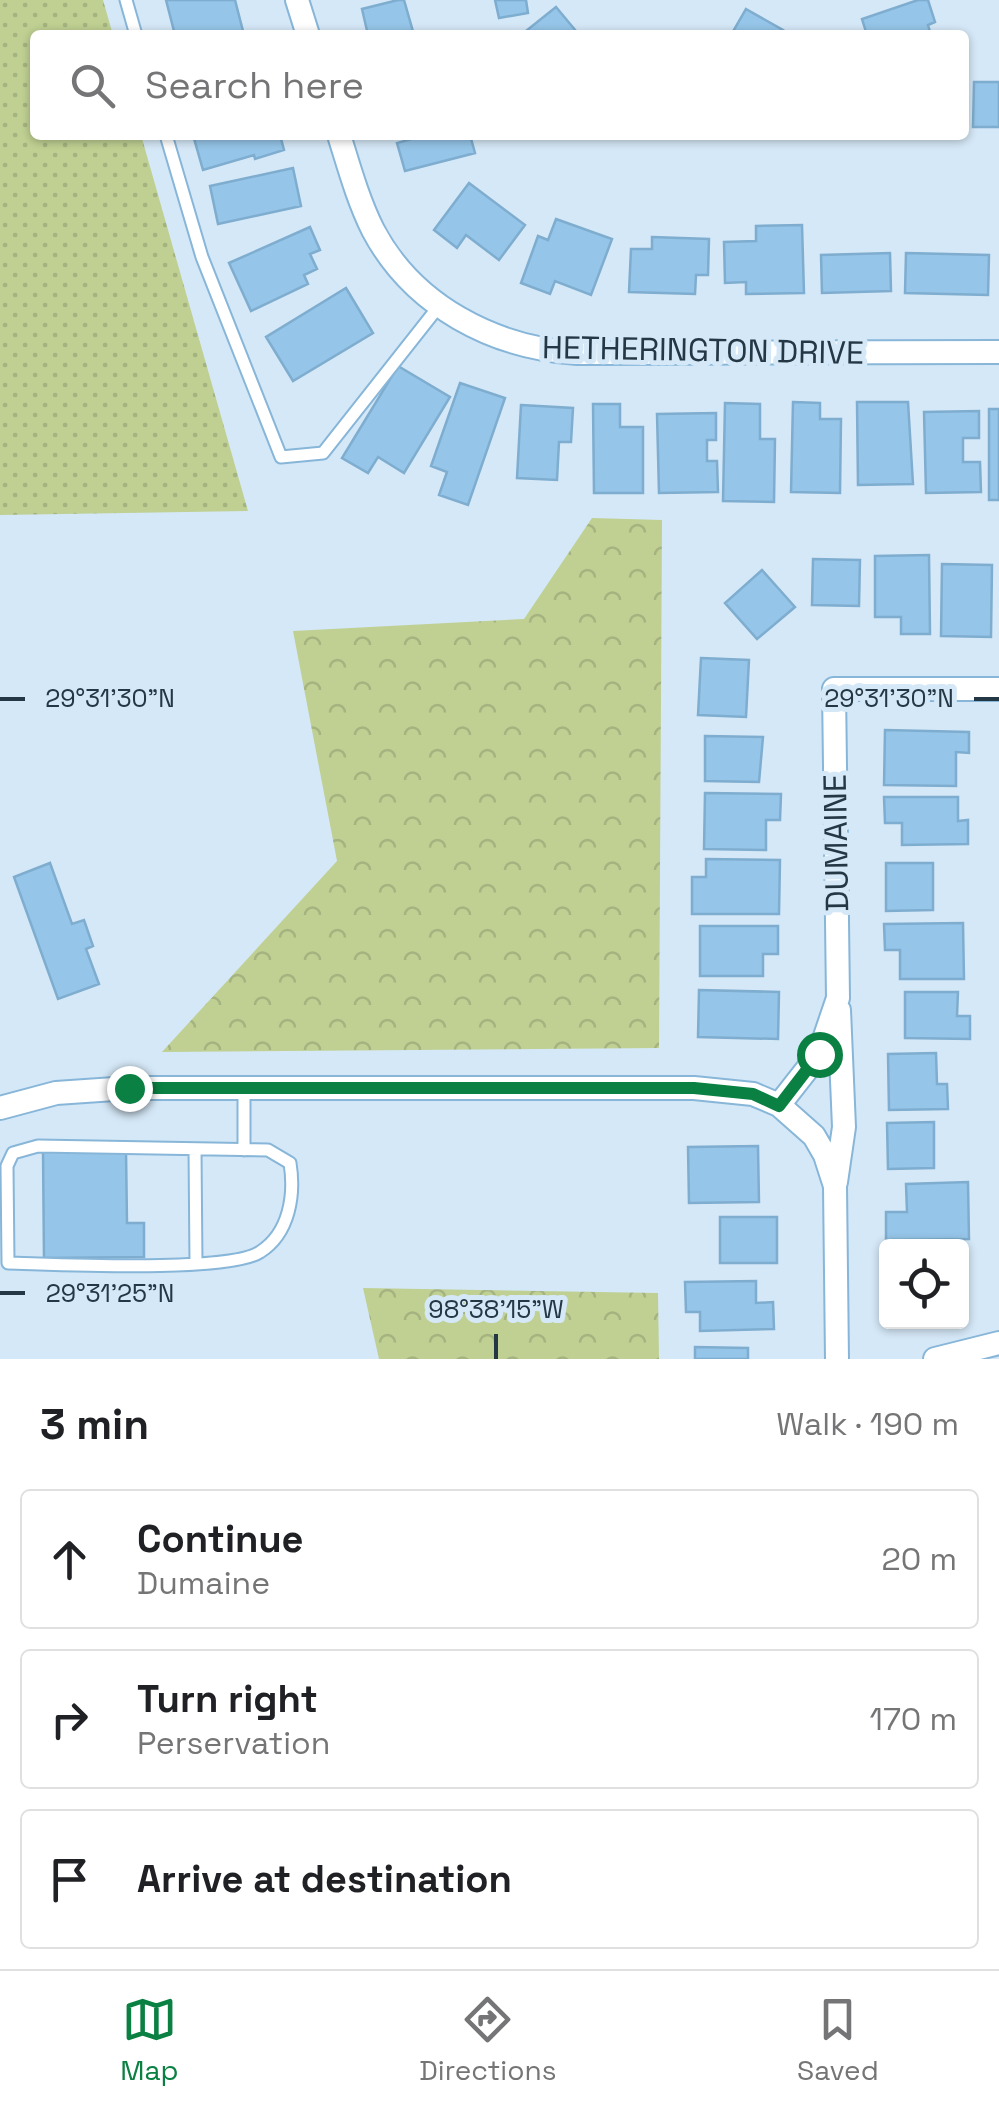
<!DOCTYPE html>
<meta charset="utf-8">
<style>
body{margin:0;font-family:"Space Grotesk",sans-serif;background:#f6f6f6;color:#202124}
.controls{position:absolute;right:30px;bottom:30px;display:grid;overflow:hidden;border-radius:10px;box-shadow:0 2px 8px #0004}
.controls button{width:90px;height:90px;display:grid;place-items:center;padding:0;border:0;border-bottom:2px solid #e0e0e0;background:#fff;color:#202124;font:50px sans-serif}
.stop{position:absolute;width:30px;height:30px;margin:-22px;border:8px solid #0b8043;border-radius:50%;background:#fff}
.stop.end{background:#0b8043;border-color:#fff;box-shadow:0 2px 10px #0008}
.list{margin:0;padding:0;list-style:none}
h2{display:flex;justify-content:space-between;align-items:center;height:130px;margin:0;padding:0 40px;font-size:42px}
h2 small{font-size:32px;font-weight:400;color:#757577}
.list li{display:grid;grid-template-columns:65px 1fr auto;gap:30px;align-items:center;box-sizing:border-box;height:140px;margin:0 20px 20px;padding:0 20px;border:2px solid #e0e0e0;border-radius:10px}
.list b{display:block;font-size:38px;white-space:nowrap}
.list p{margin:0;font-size:32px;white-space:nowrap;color:#757577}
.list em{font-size:32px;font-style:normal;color:#757577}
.icon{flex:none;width:55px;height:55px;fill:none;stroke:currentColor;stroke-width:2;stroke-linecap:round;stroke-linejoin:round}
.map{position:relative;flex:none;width:999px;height:1359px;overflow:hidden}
.search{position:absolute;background:#fff;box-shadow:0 2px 8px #0004;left:30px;right:30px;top:30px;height:110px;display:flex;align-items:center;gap:25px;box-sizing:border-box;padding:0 35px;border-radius:10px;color:#757577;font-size:38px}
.sheet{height:610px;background:#fff}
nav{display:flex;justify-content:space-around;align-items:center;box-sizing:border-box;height:140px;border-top:2px solid #e0e0e0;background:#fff;font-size:28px;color:#757577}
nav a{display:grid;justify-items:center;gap:5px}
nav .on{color:#0b8043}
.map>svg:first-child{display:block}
</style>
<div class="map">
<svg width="999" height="1359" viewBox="0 0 999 1359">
<defs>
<pattern id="grass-dots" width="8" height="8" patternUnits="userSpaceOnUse" patternTransform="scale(2.5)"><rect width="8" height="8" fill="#bfd092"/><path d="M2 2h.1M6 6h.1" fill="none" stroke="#a4b37f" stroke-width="1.8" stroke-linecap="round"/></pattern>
<pattern id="forest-crowns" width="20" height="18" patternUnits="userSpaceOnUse" patternTransform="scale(2.5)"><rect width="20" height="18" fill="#bfd092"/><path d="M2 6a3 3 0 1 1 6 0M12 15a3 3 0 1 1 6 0" fill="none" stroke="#a4b37f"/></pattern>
</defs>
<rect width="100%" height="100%" fill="#d5e8f7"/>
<path fill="url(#grass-dots)" d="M 0,0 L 103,0 L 113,35 L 35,35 L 35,135 L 141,135 L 248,511 L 0,515 Z"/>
<path fill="url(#forest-crowns)" d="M 592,518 L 662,520 L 659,1048 L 162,1052 L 337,861 L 293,631 L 524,619 Z
M 363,1288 L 658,1293 L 659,1359 L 379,1359 Z"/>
<path fill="#95c5e8" stroke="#7eadcf" stroke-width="2.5" d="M 166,0 L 235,0 L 243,31 L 226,35 L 175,35 Z
M 398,0 L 404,0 L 414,35 L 368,35 L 362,9 Z
M 495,0 L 526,0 L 528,13 L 499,18 Z
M 918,0 L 928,0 L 935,22 L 928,25 L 931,35 L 867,35 L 862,19 Z
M 556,7 L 576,31 L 571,35 L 521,35 Z
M 746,9 L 783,30 L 780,35 L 731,35 Z
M 974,82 L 999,82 L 999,127 L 973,127 Z
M 193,135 L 280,135 L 284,150 L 255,159 L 254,155 L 203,170 Z
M 414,135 L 470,135 L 475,153 L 405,171 L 397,143 L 415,138 Z
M 293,168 L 301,206 L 218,224 L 210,186 Z
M 469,183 L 525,225 L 499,260 L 466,235 L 457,248 L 434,230 Z
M 556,219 L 612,239 L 591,295 L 555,281 L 550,294 L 521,283 L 538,236 L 548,240 Z
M 802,225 L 804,293 L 746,294 L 746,282 L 725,283 L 724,242 L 756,241 L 756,226 Z
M 310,227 L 320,250 L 310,254 L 317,269 L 304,275 L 308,284 L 251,311 L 229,263 Z
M 652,237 L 709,239 L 708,275 L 696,275 L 695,294 L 629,292 L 631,249 L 652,249 Z
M 890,253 L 891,291 L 822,293 L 821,255 Z
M 906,253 L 989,255 L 988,295 L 905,293 Z
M 346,288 L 373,333 L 293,381 L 266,337 Z
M 398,366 L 450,397 L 404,473 L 378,457 L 368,473 L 342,458 Z
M 460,383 L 505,398 L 468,505 L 439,495 L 447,472 L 431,466 Z
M 793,402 L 820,403 L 820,419 L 841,419 L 840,493 L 791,492 Z
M 857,402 L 908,402 L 913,484 L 858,485 Z
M 725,403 L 760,404 L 760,439 L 775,439 L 774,502 L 723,501 Z
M 593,404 L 620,404 L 620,427 L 643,427 L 643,493 L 594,493 Z
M 521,405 L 573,408 L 571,442 L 559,442 L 557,480 L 517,478 Z
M 989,409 L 999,409 L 999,500 L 989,500 Z
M 979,411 L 979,438 L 963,438 L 963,462 L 980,462 L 981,492 L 926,493 L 924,412 Z
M 716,413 L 716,440 L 707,440 L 707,461 L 717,461 L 718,492 L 659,493 L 657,414 Z
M 929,555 L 930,634 L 901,634 L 901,617 L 875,617 L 875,556 Z
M 813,559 L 860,560 L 859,606 L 812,605 Z
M 942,564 L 992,565 L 991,637 L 941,636 Z
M 762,570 L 795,607 L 757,639 L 725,603 Z
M 701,658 L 749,660 L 746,717 L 698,715 Z
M 885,730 L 969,732 L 969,753 L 956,752 L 956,786 L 884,785 Z
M 705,736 L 763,737 L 759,782 L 705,781 Z
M 705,793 L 781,794 L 780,820 L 766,820 L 766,850 L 704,849 Z
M 884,797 L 958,797 L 958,821 L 968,820 L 968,844 L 902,845 L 902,823 L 885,823 Z
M 706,859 L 780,860 L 779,914 L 692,914 L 692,877 L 706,877 Z
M 50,863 L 72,924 L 84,920 L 93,946 L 86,949 L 99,984 L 58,999 L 14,877 Z
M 886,863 L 933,863 L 933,910 L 886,911 Z
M 963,923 L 964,979 L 900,979 L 900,950 L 885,950 L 884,924 Z
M 700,926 L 778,926 L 778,954 L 763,954 L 763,976 L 700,976 Z
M 699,990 L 779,992 L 778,1039 L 698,1037 Z
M 905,992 L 958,992 L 957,1016 L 970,1016 L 970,1039 L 905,1038 Z
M 936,1053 L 937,1084 L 947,1084 L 948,1109 L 889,1110 L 888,1054 Z
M 934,1122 L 934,1168 L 888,1169 L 887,1123 Z
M 758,1146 L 759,1202 L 689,1203 L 688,1147 Z
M 43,1151 L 126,1151 L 127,1223 L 144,1223 L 144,1257 L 44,1258 Z
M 968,1182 L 969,1239 L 886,1240 L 886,1212 L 907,1212 L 906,1184 Z
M 720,1217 L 777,1217 L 777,1263 L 720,1263 Z
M 756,1281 L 756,1303 L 773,1302 L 774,1329 L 700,1331 L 700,1312 L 686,1312 L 685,1282 Z
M 695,1347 L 748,1348 L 748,1359 L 695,1359 Z"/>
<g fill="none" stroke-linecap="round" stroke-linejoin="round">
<defs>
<path id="service" d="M 126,0 L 136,35
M 166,135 L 202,257 L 281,457 L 323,453 L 439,306
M 244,1088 L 244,1150
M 38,1146 L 268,1150 L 290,1163 C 295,1194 290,1233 260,1252 C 229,1273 54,1264 8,1263 L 7,1166 L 13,1153 Z
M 195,1149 L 196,1264"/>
<path id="minor" d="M 297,0 L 308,35
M 339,135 C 349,167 358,200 373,230 C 413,306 494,348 577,353 L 999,352
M 779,1105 L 819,1054 L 838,998 L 834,689 L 999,689
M 0,1108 L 56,1093 L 129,1088 L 694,1088 L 753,1094 L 779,1105 L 814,1136 L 825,1155 L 835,1186 L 837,1359
M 836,1182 L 844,1127 L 839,1010
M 935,1359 L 999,1343"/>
</defs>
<use href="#service" stroke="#87b6d9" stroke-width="15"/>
<use href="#minor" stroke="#87b6d9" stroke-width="26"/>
<use href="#service" stroke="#fff" stroke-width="11"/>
<use href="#minor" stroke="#fff" stroke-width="22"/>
</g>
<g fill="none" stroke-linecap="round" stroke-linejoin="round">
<path stroke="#0b8043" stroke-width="12" d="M 129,1088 L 694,1088 L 753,1094 L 779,1106 L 819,1054"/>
</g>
<path fill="none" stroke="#233745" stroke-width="4" d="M 0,699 L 25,699M 974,699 L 999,699M 0,1293 L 25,1293M 496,1334 L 496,1359"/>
<g text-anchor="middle" stroke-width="10" stroke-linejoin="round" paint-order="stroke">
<g font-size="32" fill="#233745" stroke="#d5e8f7">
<text transform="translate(703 350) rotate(1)" y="11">HETHERINGTON DRIVE</text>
<text transform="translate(836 843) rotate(-91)" y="11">DUMAINE</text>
</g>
</g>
<g font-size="25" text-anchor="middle" fill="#233745" stroke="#d5e8f7" stroke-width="10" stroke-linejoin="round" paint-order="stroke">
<text x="110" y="707">29°31'30"N</text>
<text x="889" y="707">29°31'30"N</text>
<text x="110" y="1302">29°31'25"N</text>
<text x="496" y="1318">98°38'15"W</text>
</g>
</svg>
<div class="controls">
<button><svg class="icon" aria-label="locate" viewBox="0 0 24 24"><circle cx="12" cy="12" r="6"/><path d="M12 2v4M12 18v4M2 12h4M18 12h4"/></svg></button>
</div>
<div class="stop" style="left:819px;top:1054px"></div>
<div class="stop end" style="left:129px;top:1088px"></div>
<div class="search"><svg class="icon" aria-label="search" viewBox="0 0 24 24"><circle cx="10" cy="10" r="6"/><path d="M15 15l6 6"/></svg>Search here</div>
</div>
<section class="sheet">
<h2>3 min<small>Walk · 190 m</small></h2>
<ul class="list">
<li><svg class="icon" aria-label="ahead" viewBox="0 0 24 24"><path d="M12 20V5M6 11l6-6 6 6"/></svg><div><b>Continue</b><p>Dumaine</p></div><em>20 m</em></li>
<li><svg class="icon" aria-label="right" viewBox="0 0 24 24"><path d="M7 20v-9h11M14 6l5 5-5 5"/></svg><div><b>Turn right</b><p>Perservation</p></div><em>170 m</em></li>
<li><svg class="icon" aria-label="arrive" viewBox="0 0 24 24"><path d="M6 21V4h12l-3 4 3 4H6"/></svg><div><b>Arrive at destination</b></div></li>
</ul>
</section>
<nav>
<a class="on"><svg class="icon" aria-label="map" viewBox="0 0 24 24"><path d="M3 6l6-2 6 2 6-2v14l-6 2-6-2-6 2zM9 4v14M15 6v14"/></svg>Map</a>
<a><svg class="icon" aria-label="directions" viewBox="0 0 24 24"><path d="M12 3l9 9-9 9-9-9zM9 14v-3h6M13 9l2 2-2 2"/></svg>Directions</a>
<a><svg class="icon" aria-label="saved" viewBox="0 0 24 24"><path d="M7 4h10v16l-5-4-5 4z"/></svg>Saved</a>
</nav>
